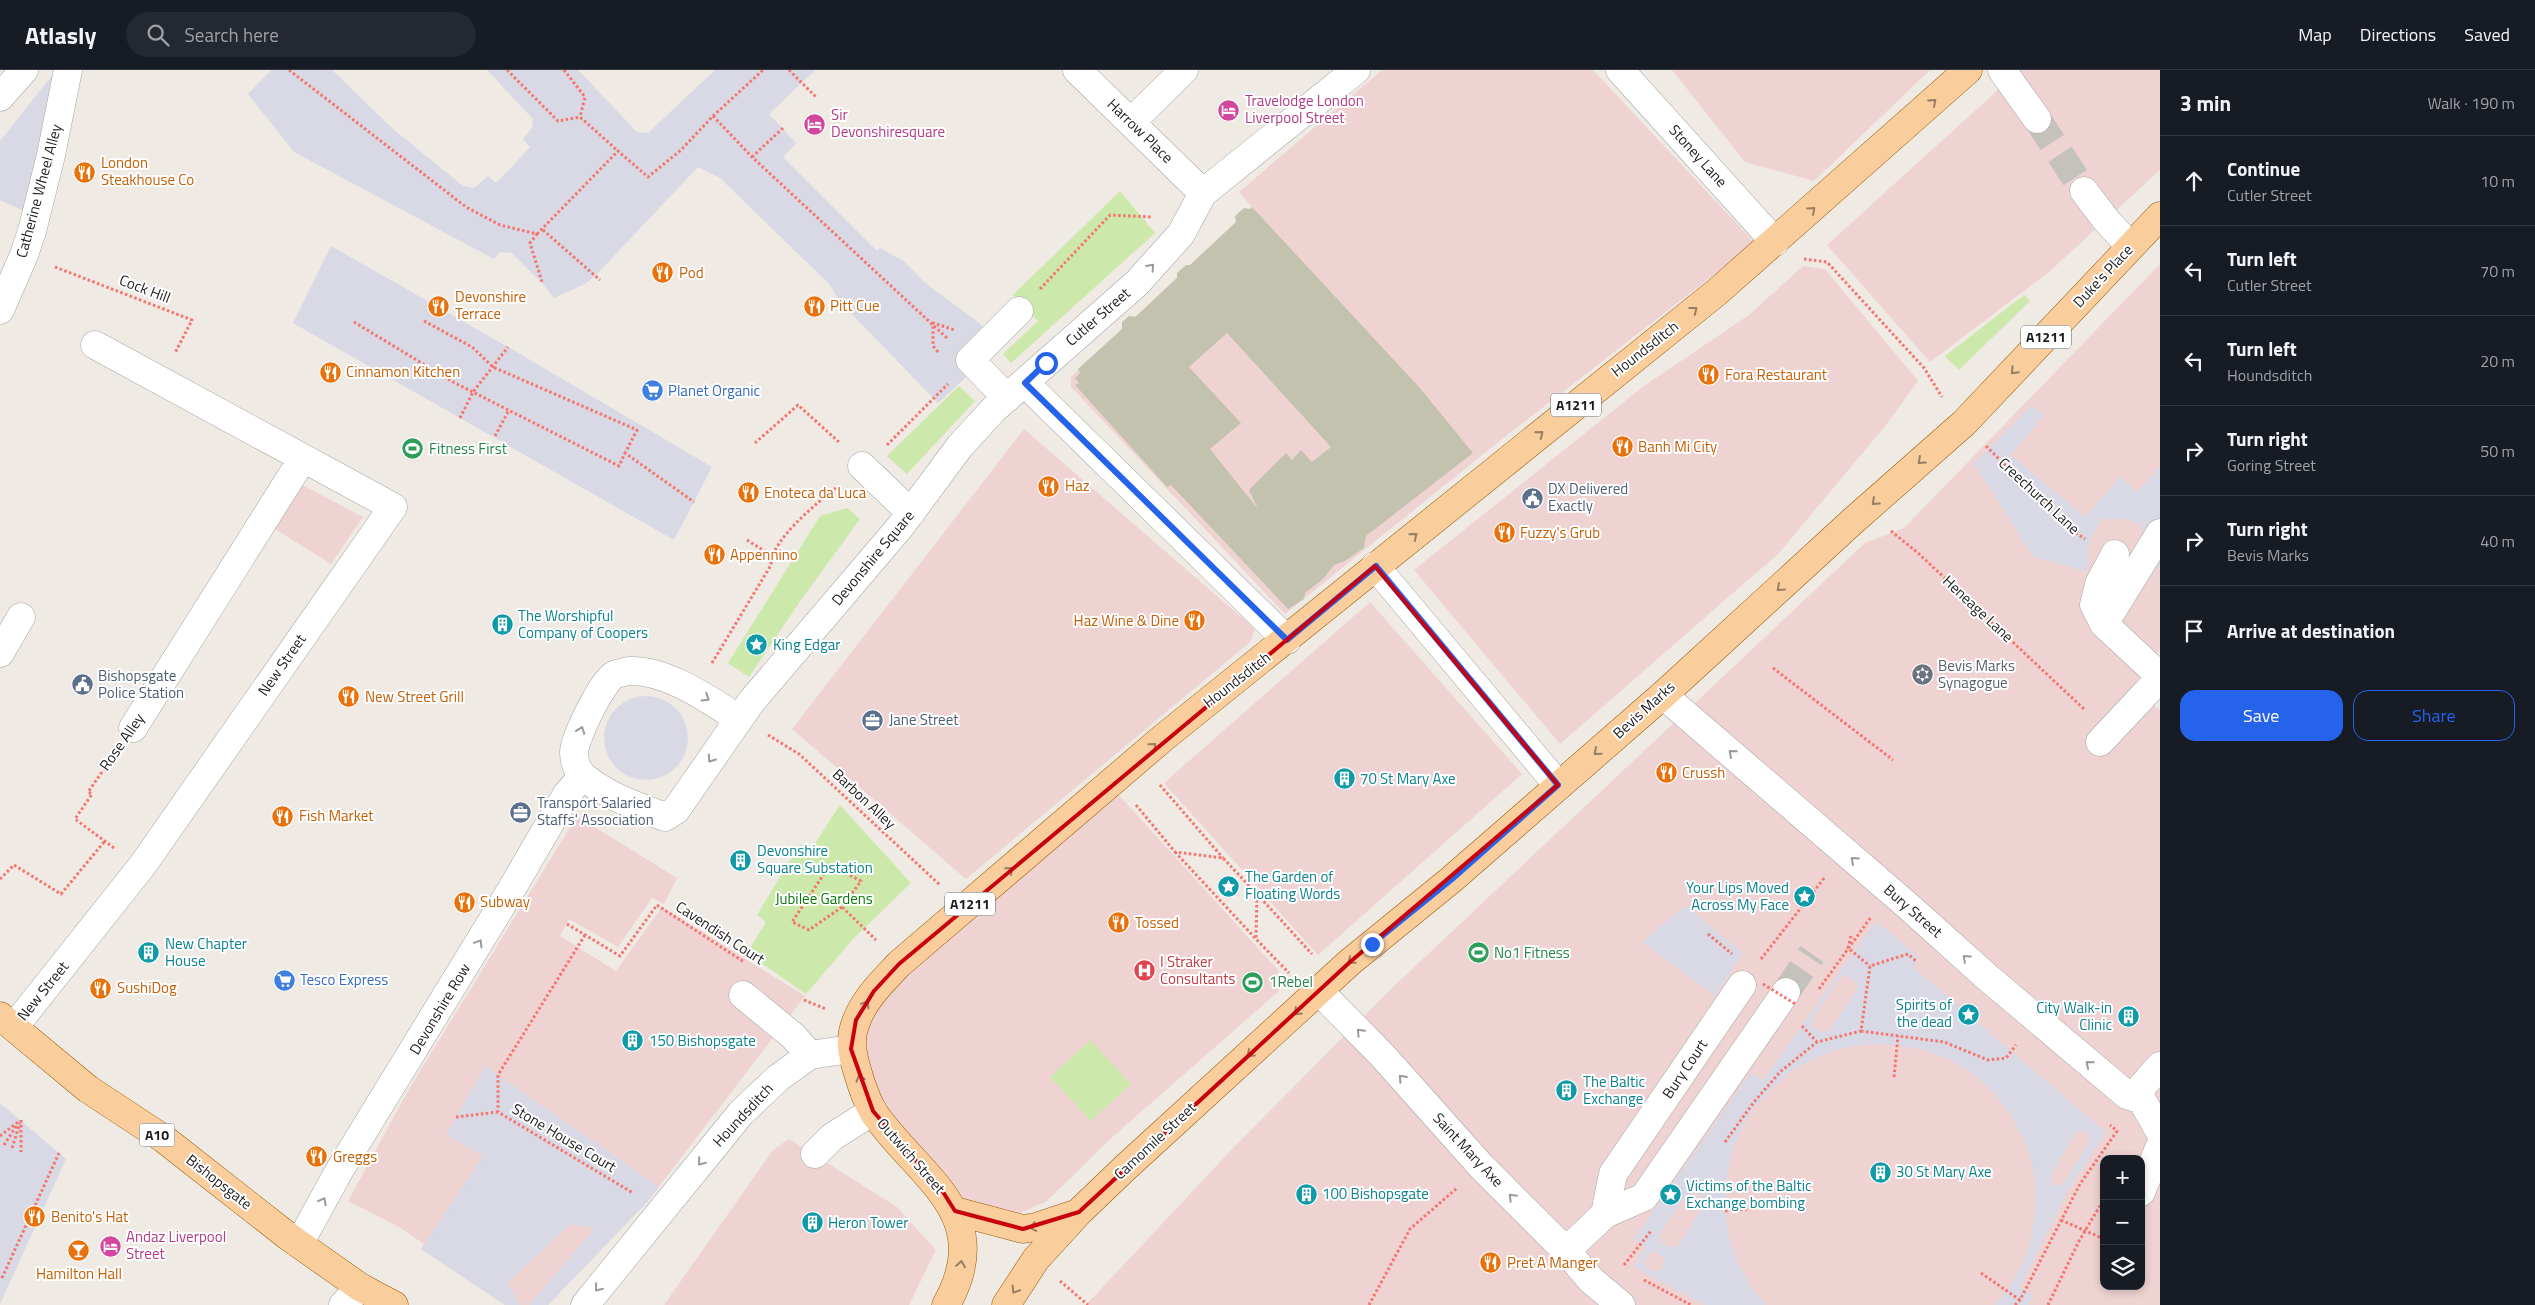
<!DOCTYPE html>
<meta charset="utf-8">
<style>
body{margin:0;font-family:"Titillium Web",sans-serif;background:#242831;color:#f1f3f6}
.controls{position:absolute;right:15px;bottom:15px;display:grid;overflow:hidden;border-radius:10px;box-shadow:0 2px 8px #0003}
.controls button{width:45px;height:45px;display:grid;place-items:center;padding:0;border:0;border-bottom:1px solid #363941;background:#171b24;color:#f1f3f6;font:25px sans-serif}
.stop{position:absolute;width:15px;height:15px;margin:-11px;border:4px solid #2563eb;border-radius:50%;background:#fff}
.stop.end{background:#2563eb;border-color:#fff;box-shadow:0 1px 5px #0008}
.list{margin:0;padding:0;list-style:none}
h2{display:flex;justify-content:space-between;align-items:center;height:65px;margin:0;padding:0 20px;font-size:21px}
h2 small{font-size:16px;font-weight:400;color:#9ea1a6}
.list li{display:grid;grid-template-columns:32px 1fr auto;gap:15px;align-items:center;box-sizing:border-box;height:90px;padding:0 20px;border-top:1px solid #363941}
.list b{display:block;font-size:19px;white-space:nowrap}
.list p{margin:0;font-size:16px;white-space:nowrap;color:#9ea1a6}
.list em{font-size:16px;font-style:normal;color:#9ea1a6}
.actions{display:flex;gap:10px;padding:15px 20px}
.actions a{flex:1;padding:11px 0;border:1px solid #2563eb;border-radius:15px;text-align:center;font-size:18px;color:#2563eb}
.actions .main{background:#2563eb;color:#fff}
.icon{flex:none;width:28px;height:28px;fill:none;stroke:currentColor;stroke-width:2;stroke-linecap:round;stroke-linejoin:round}
.map{position:relative;flex:none;width:2160px;height:1235px;overflow:hidden}
header{display:flex;align-items:center;gap:30px;box-sizing:border-box;height:70px;padding:0 25px;background:#171b24;border-bottom:1px solid #363941}
header strong{font-size:24px}
nav{display:flex;gap:28px;margin-inline-start:auto;font-size:18px}
.search{width:350px;height:45px;background:#242831;display:flex;align-items:center;gap:12px;box-sizing:border-box;padding:0 18px;border-radius:28px;color:#9ea1a6;font-size:19px}
main{display:flex}
aside{flex:1;background:#171b24}
.map>svg:first-child{display:block}
</style>
<header>
<strong>Atlasly</strong>
<div class="search"><svg class="icon" aria-label="search" viewBox="0 0 24 24"><circle cx="10" cy="10" r="6"/><path d="M15 15l6 6"/></svg>Search here</div>
<nav><a>Map</a><a>Directions</a><a>Saved</a></nav>
</header>
<main>
<div class="map">
<svg width="2160" height="1235" viewBox="0 0 2160 1235">
<rect width="100%" height="100%" fill="#efeae4"/>
<path fill="#efd3d3" fill-rule="evenodd" d="M 1382,0 L 1593,0 L 1753,171 L 1734,189 L 1502,369 L 1285,544 L 1071,317 L 1071,307 L 1252,137 L 1239,122 Z
M 1672,0 L 1930,0 L 1814,111 L 1745,92 Z
M 2020,0 L 2160,0 L 2160,100 L 2049,202 L 1930,292 L 1827,175 Z
M 2160,194 L 2160,580 L 2132,617 L 2160,640 L 2160,1235 L 1086,1235 L 1233,1078 L 1391,919 L 1865,473 L 1904,458 ZM 2104,1089 L 2141,1089 L 2141,1216 L 2104,1216 Z
M 1803,196 L 1825,199 L 1918,311 L 1886,355 L 1779,483 L 1560,674 L 1414,500 L 1644,316 L 1749,245 Z
M 1024,359 L 1255,559 L 1250,572 L 966,809 L 792,659 Z
M 297,412 L 363,447 L 331,494 L 275,459 L 271,453 Z
M 1370,532 L 1522,704 L 1318,885 L 1164,713 Z
M 1117,723 L 1278,900 L 1279,921 L 1108,1071 L 1047,1131 L 1020,1143 L 969,1137 L 871,1020 L 860,952 L 872,934 Z
M 577,746 L 677,808 L 664,834 L 652,828 L 618,877 L 569,849 L 560,866 L 616,901 L 662,837 L 805,926 L 648,1131 L 548,1235 L 505,1235 L 421,1179 L 424,1174 L 399,1157 L 348,1131 L 409,1019 Z
M 789,1069 L 897,1137 L 936,1180 L 909,1235 L 664,1235 L 773,1080 Z"/>
<path fill="#c3c2af" fill-rule="evenodd" d="M 1252,137 L 1419,317 L 1473,383 L 1366,466 L 1364,478 L 1345,491 L 1334,495 L 1323,509 L 1305,523 L 1304,529 L 1288,539 L 1171,415 L 1167,417 L 1075,315 L 1079,313 L 1075,308 L 1080,303 L 1078,299 L 1122,259 L 1122,252 L 1129,246 L 1135,247 L 1143,240 L 1177,208 L 1177,203 L 1186,195 L 1190,195 L 1236,152 L 1235,146 L 1244,138 L 1250,139 ZM 1227,263 L 1331,377 L 1312,392 L 1301,380 L 1292,390 L 1286,383 L 1249,420 L 1258,439 L 1210,379 L 1241,353 L 1189,297 Z"/>
<path fill="#cce8aa" d="M 1120,121 L 1155,163 L 1011,293 L 1003,284 L 1038,251 L 1013,225 Z
M 2024,225 L 2030,231 L 1959,300 L 1945,286 Z
M 959,316 L 975,331 L 907,404 L 887,386 Z
M 847,438 L 860,449 L 801,530 L 749,607 L 728,593 L 820,446 Z
M 840,735 L 911,813 L 853,869 L 806,924 L 747,883 L 766,852 L 757,845 L 800,774 L 810,781 Z
M 1090,970 L 1131,1014 L 1091,1051 L 1050,1007 Z"/>
<path fill="#d8d9e4" fill-rule="evenodd" d="M 271,0 L 332,0 L 393,59 L 463,116 L 474,118 L 488,106 L 496,113 L 507,102 L 530,77 L 523,69 L 532,58 L 533,49 L 487,0 L 578,0 L 637,62 L 648,63 L 715,0 L 815,0 L 769,44 L 796,73 L 783,87 L 877,181 L 880,178 L 905,192 L 925,213 L 978,252 L 1001,275 L 938,333 L 840,232 L 829,214 L 720,108 L 698,97 L 596,205 L 585,214 L 554,228 L 541,212 L 512,183 L 500,182 L 494,189 L 294,82 L 248,24 Z
M 54,3 L 26,142 L 0,130 L 0,71 Z
M 331,176 L 508,277 L 712,397 L 674,470 L 293,253 Z
M 2032,335 L 2044,345 L 2011,385 L 2085,447 L 2120,407 L 2138,422 L 2160,396 L 2160,495 L 2131,532 L 2143,463 L 2140,454 L 2126,449 L 2102,449 L 2089,472 L 2087,502 L 2032,486 L 1974,393 Z
M604 668a42 42 0 1 1 84 0a42 42 0 1 1-84 0Z
M 1685,836 L 1743,883 L 1715,926 L 1642,872 Z
M 1876,851 L 1919,887 L 1913,897 L 2106,1062 L 2068,1120 L 2020,1217 L 2033,1225 L 2029,1235 L 1995,1235 L 2007,1220 L 2021,1197 L 2030,1172 L 2035,1145 L 2036,1118 L 2031,1091 L 2022,1066 L 2009,1042 L 1992,1021 L 1972,1003 L 1949,989 L 1923,980 L 1897,975 L 1870,974 L 1843,978 L 1818,987 L 1793,1000 L 1773,1017 L 1754,1038 L 1740,1061 L 1731,1086 L 1726,1113 L 1725,1141 L 1729,1167 L 1738,1193 L 1751,1217 L 1766,1235 L 1705,1235 L 1634,1197 L 1645,1177 L 1634,1169 L 1751,1003 L 1763,1010 ZM 1841,906 L 1849,907 L 1857,913 L 1857,919 L 1830,960 L 1821,962 L 1812,956 L 1812,950 ZM 2081,1060 L 2088,1064 L 2089,1072 L 2064,1114 L 2056,1116 L 2051,1113 L 2051,1105 L 2074,1065 ZM 1693,1122 L 1701,1126 L 1703,1136 L 1678,1176 L 1670,1177 L 1662,1173 L 1660,1164 L 1685,1126 ZM 1656,1182 L 1663,1187 L 1664,1194 L 1661,1200 L 1653,1201 L 1647,1198 L 1644,1191 L 1649,1184 Z
M 485,996 L 659,1117 L 647,1132 L 548,1235 L 529,1235 L 595,1158 L 570,1155 L 507,1213 L 521,1235 L 505,1235 L 421,1179 L 483,1086 L 446,1065 Z
M 0,1033 L 66,1089 L 0,1234 Z"/>
<g fill="none" stroke-linecap="round" stroke-linejoin="round">
<path stroke="#c5c1bc" stroke-width="28" stroke-dasharray="28 14" stroke-linecap="butt" d="M 2037,49 L 2084,121
M 1786,922 L 1812,884"/>
<defs>
<path id="minor" d="M 1077,0 L 1203,123
M 1620,0 L 1775,172
M 2002,0 L 2037,49
M 0,27 L 24,0
M 1131,52 L 1184,0
M 2084,121 L 2106,150 L 2130,176
M 0,240 L 24,185 L 32,161 L 51,85 L 68,0
M 1025,313 L 1287,570
M 1007,328 L 970,290 L 1019,241
M 862,396 L 911,443
M 2115,484 L 2099,514 L 2094,535 L 2104,554 L 2160,606
M 1375,496 L 1558,715
M 2104,554 L 2160,463
M 0,583 L 21,547
M 1663,625 L 1908,836 L 1987,907 L 2127,1025 L 2133,1027 L 2160,996
M 739,649 C 709,630 666,599 629,601 C 625,602 617,603 614,605 C 602,612 575,667 574,682 C 574,690 577,700 583,706 C 606,726 637,736 665,747 L 676,740 L 751,632 L 900,457 L 960,376 L 994,339 L 1137,213 L 1181,164 L 1203,123 L 1356,0
M 133,658 L 303,388
M 2100,672 L 2160,608
M 1319,921 L 1382,985 L 1481,1096 L 1566,1181 L 1592,1211 L 1621,1235
M 743,925 L 793,966 L 810,985
M 14,957 L 142,796 L 393,437 L 95,275
M 2138,1023 L 2160,1062
M 815,1084 L 832,1067 L 873,1041
M 2141,1122 L 2160,1076
M 1605,1144 L 1644,1127 L 1786,922
M 299,1174 L 339,1101 L 511,820 L 567,724 L 583,706
M 1566,1181 L 1605,1144 L 1613,1104 L 1742,915
M 343,1235 L 360,1217
M 585,1235 L 741,1043 L 778,1008 L 810,985 L 851,979"/>
<path id="major" d="M 0,946 L 88,1019 L 164,1069 L 289,1167 L 360,1217 L 394,1235
M 955,1141 L 1023,1159 L 1036,1157 L 1075,1144
M 946,1235 C 998,1144 918,1107 874,1043 C 866,1030 861,1014 857,1000 C 852,983 849,969 856,952 C 864,929 883,911 899,894 L 1163,668 L 1717,222 L 1968,0
M 1006,1235 L 1036,1189 L 1079,1142 L 1126,1097 L 1350,892 L 1452,809 L 1663,625 L 1854,450 L 1964,353 L 2160,146"/>
</defs>
<use href="#minor" stroke="#a5a5a5" stroke-width="29"/>
<use href="#major" stroke="#955c02" stroke-width="29"/>
<path stroke="#f7736c" stroke-width="3" stroke-dasharray="2.5 2.5" stroke-linecap="butt" d="M 289,0 L 466,137 L 500,155 L 537,164 L 530,173 L 542,212
M 507,0 L 558,51 L 580,47 L 618,81
M 564,0 L 585,27 L 580,47
M 789,0 L 816,27
M 713,46 L 763,0
M 752,87 L 783,58
M 543,160 L 600,210
M 537,164 L 618,81 L 648,107 L 681,80 L 713,46 L 752,87 L 947,268
M 1804,189 L 1827,192 L 1924,298 L 1942,327
M 55,197 L 192,250 L 175,283
M 1040,219 L 1110,145 L 1152,147
M 424,251 L 472,277 L 493,297 L 637,360 L 625,383
M 354,252 L 453,312 L 619,396 L 625,383 L 694,432
M 938,282 L 933,276 L 933,253 L 955,260
M 460,348 L 473,322 L 508,277
M 495,366 L 509,340
M 755,373 L 798,335 L 840,373
M 887,375 L 948,314
M 1986,376 L 2066,456 L 2085,469
M 1891,461 L 1918,483 L 2085,640
M 747,470 L 771,485
M 712,593 L 771,495 C 771,470 817,433 836,418
M 1773,598 L 1893,690
M 768,665 L 799,684 L 940,815
M 1160,715 L 1223,788
M 1136,735 L 1175,782 L 1223,788 L 1257,824 L 1256,869 L 1289,903
M 114,778 L 75,749 L 92,724 L 88,722 L 114,685
M 1175,782 L 1256,869
M 0,809 L 14,795 L 61,824 L 104,772
M 1257,824 L 1312,884
M 842,837 L 809,860 L 792,852 L 830,795 L 861,811 L 842,837 L 876,870
M 567,854 L 620,886 L 657,835 L 744,892
M 1708,864 L 1732,884
M 585,865 L 498,1005 L 498,1042 L 633,1123
M 1851,866 L 1848,878 L 1870,896
M 1761,889 L 1825,807
M 1819,919 L 1871,847
M 804,930 L 826,939
M 1802,956 L 1817,972
M 1861,961 L 1944,972 L 1988,990 L 2006,988 L 2016,975
M 1894,1007 L 1898,966
M 456,1047 L 498,1042
M 21,1050 L 21,1082
M 0,1066 L 18,1052
M 1725,1072 L 1754,1032 L 1780,1002 L 1817,972 L 1861,961 L 1870,896 L 1908,884 L 1916,891
M 4,1075 L 17,1055
M 12,1078 L 20,1053
M 1725,1141 L 1757,1138
M 2061,1150 L 2104,1169
M 1624,1195 L 1651,1161
M 1981,1203 L 2020,1230
M 2,1208 L 59,1083
M 1644,1210 L 1691,1235
M 1060,1211 L 1088,1235
M 1369,1235 L 1410,1159 L 1457,1118
M 2015,1235 L 2020,1230 L 2080,1114 L 2117,1061 L 2110,1055
M 2048,1235 L 2079,1171 L 2104,1129"/>
<use href="#minor" stroke="#fff" stroke-width="28"/>
<use href="#major" stroke="#facd9d" stroke-width="28"/>
<path stroke="#f7736c" stroke-width="3" stroke-dasharray="2.5 2.5" stroke-linecap="butt" d="M 1763,914 L 1797,935"/>
</g>
<defs><path id="oneway-chevron" d="M-2-3.5L2.5 0L-2 3.5" fill="none" stroke-width="1.6" stroke-linecap="round" stroke-linejoin="round" transform="scale(1.25)"/></defs>
<g stroke="#977e64">
<use href="#oneway-chevron" transform="translate(1933 32) rotate(-42)"/>
<use href="#oneway-chevron" transform="translate(1812 140) rotate(-42)"/>
<use href="#oneway-chevron" transform="translate(1694 240) rotate(-38)"/>
<use href="#oneway-chevron" transform="translate(2014 301) rotate(133)"/>
<use href="#oneway-chevron" transform="translate(1540 364) rotate(-39)"/>
<use href="#oneway-chevron" transform="translate(1921 391) rotate(138)"/>
<use href="#oneway-chevron" transform="translate(1875 432) rotate(138)"/>
<use href="#oneway-chevron" transform="translate(1414 466) rotate(-39)"/>
<use href="#oneway-chevron" transform="translate(1780 518) rotate(138)"/>
<use href="#oneway-chevron" transform="translate(1153 676) rotate(-40)"/>
<use href="#oneway-chevron" transform="translate(1597 682) rotate(139)"/>
<use href="#oneway-chevron" transform="translate(1010 800) rotate(-40)"/>
<use href="#oneway-chevron" transform="translate(1351 891) rotate(139)"/>
<use href="#oneway-chevron" transform="translate(866 934) rotate(-59)"/>
<use href="#oneway-chevron" transform="translate(1297 942) rotate(137)"/>
<use href="#oneway-chevron" transform="translate(1250 984) rotate(138)"/>
<use href="#oneway-chevron" transform="translate(860 1008) rotate(-106)"/>
<use href="#oneway-chevron" transform="translate(1033 1157) rotate(170)"/>
<use href="#oneway-chevron" transform="translate(961 1194) rotate(-81)"/>
<use href="#oneway-chevron" transform="translate(1015 1220) rotate(122)"/>
</g>
<g stroke="#9a9a9a">
<use href="#oneway-chevron" transform="translate(1151 197) rotate(-48)"/>
<use href="#oneway-chevron" transform="translate(706 628) rotate(32)"/>
<use href="#oneway-chevron" transform="translate(581 660) rotate(-70)"/>
<use href="#oneway-chevron" transform="translate(1732 683) rotate(-139)"/>
<use href="#oneway-chevron" transform="translate(711 689) rotate(125)"/>
<use href="#oneway-chevron" transform="translate(1854 790) rotate(-138)"/>
<use href="#oneway-chevron" transform="translate(479 873) rotate(-59)"/>
<use href="#oneway-chevron" transform="translate(1966 888) rotate(-138)"/>
<use href="#oneway-chevron" transform="translate(1360 962) rotate(-134)"/>
<use href="#oneway-chevron" transform="translate(2089 994) rotate(-140)"/>
<use href="#oneway-chevron" transform="translate(1402 1008) rotate(-132)"/>
<use href="#oneway-chevron" transform="translate(701 1092) rotate(129)"/>
<use href="#oneway-chevron" transform="translate(1512 1127) rotate(-135)"/>
<use href="#oneway-chevron" transform="translate(323 1131) rotate(-61)"/>
<use href="#oneway-chevron" transform="translate(598 1218) rotate(129)"/>
</g>
<g fill="none" stroke-linecap="round" stroke-linejoin="round">
<path stroke="#2563eb" stroke-width="6" d="M 1046,293 L 1025,313 L 1287,570 L 1376,496 L 1558,715 L 1452,809 L 1372,874"/>
</g>
<path fill="none" stroke="#c8030e" stroke-width="4" stroke-linejoin="round" d="M 1375,496 L 1558,715 L 1350,892 L 1079,1142 L 1023,1159 L 955,1141 L 943,1122 L 873,1041 L 851,979 L 856,950 L 874,921 L 899,894 Z"/>
<defs>
<symbol id="hotel-disc" viewBox="-11 -11 22 22"><circle r="9.5" fill="#d1479c" stroke="#fff"/><path d="M-6-4.5h1.5V1H6V5H4.5V3h-9V5H-6ZM-4 0a1.8 1.8 0 1 1 3.6 0ZM.5 0V-2.5h3Q6-2.5 6 0Z" fill="#fff"/></symbol>
<symbol id="restaurant-disc" viewBox="-11 -11 22 22"><circle r="9.5" fill="#e8710a" stroke="#fff"/><path d="M-5-6h1v4h1v-4h1v4h1v-4h1v5L-1.5 .5V6h-2V.5L-5-1ZM5-6V6H3V1.5H1.5Q1.5-4 5-6Z" fill="#fff"/></symbol>
<symbol id="supermarket-disc" viewBox="-11 -11 22 22"><circle r="9.5" fill="#3f7fe0" stroke="#fff"/><path d="M-6-5.5h2.5l.6 2H6L4.5 2H-2.5L-4.4-4H-6ZM-1.5 3.2a1.3 1.3 0 1 0 .1 0ZM3 3.2a1.3 1.3 0 1 0 .1 0Z" fill="#fff"/></symbol>
<symbol id="stadium-disc" viewBox="-11 -11 22 22"><circle r="9.5" fill="#2e9e5b" stroke="#fff"/><path d="M0-5a6.5 5 0 1 0 0 10a6.5 5 0 1 0 0-10ZM-3.5-1.8h7v3.6h-7Z" fill="#fff"/></symbol>
<symbol id="civic-disc" viewBox="-11 -11 22 22"><circle r="9.5" fill="#5c6f8a" stroke="#fff"/><path d="M-.6-6.5H3V-4.5H.6V-3L4-1V1h2V6H-6V1h2V-1L-.6-3ZM-1.2 2.5V6h2.4V2.5Z" fill="#fff"/></symbol>
<symbol id="building-disc" viewBox="-11 -11 22 22"><circle r="9.5" fill="#0f9aa8" stroke="#fff"/><path d="M-4-6H4V6H1V3H-1V6H-4ZM-2.5-4.3h1.7v1.8h-1.7ZM.8-4.3h1.7v1.8H.8ZM-2.5-1h1.7V.8h-1.7ZM.8-1h1.7V.8H.8Z" fill="#fff"/></symbol>
<symbol id="sight-disc" viewBox="-11 -11 22 22"><circle r="9.5" fill="#0f9aa8" stroke="#fff"/><path d="M0-6L1.8-2.2L6-1.7L2.9 1.2L3.7 5.4L0 3.3L-3.7 5.4L-2.9 1.2L-6-1.7L-1.8-2.2Z" fill="#fff"/></symbol>
<symbol id="synagogue-disc" viewBox="-11 -11 22 22"><circle r="9.5" fill="#6b7280" stroke="#fff"/><path d="M0-6.5L5.6 3.2H-5.6ZM0 6.5L5.6-3.2H-5.6Z" fill="#fff"/></symbol>
<symbol id="office-disc" viewBox="-11 -11 22 22"><circle r="9.5" fill="#5c6f8a" stroke="#fff"/><path d="M-6-3h4V-5.5h4V-3h4V5H-6ZM-1-4.5V-3h2v-1.5ZM-6 0V1H6V0Z" fill="#fff"/></symbol>
<symbol id="hospital-disc" viewBox="-11 -11 22 22"><circle r="9.5" fill="#e0444e" stroke="#fff"/><path d="M-5-5h3v3.5h4V-5h3V5h-3V1.5h-4V5h-3Z" fill="#fff"/></symbol>
<symbol id="bar-disc" viewBox="-11 -11 22 22"><circle r="9.5" fill="#e8710a" stroke="#fff"/><path d="M-6-5H6L.8 .8V4.5H3.5V6h-7V4.5H-.8V.8Z" fill="#fff"/></symbol>
</defs>
<g fill-rule="evenodd">
<use href="#hotel-disc" x="1216" y="28" width="25" height="25"/>
<use href="#hotel-disc" x="802" y="42" width="25" height="25"/>
<use href="#restaurant-disc" x="72" y="90" width="25" height="25"/>
<use href="#restaurant-disc" x="650" y="190" width="25" height="25"/>
<use href="#restaurant-disc" x="426" y="224" width="25" height="25"/>
<use href="#restaurant-disc" x="802" y="224" width="25" height="25"/>
<use href="#restaurant-disc" x="318" y="290" width="25" height="25"/>
<use href="#restaurant-disc" x="1696" y="292" width="25" height="25"/>
<use href="#supermarket-disc" x="640" y="308" width="25" height="25"/>
<use href="#restaurant-disc" x="1610" y="364" width="25" height="25"/>
<use href="#stadium-disc" x="400" y="366" width="25" height="25"/>
<use href="#restaurant-disc" x="1036" y="404" width="25" height="25"/>
<use href="#restaurant-disc" x="736" y="410" width="25" height="25"/>
<use href="#civic-disc" x="1520" y="416" width="25" height="25"/>
<use href="#restaurant-disc" x="1492" y="450" width="25" height="25"/>
<use href="#restaurant-disc" x="702" y="472" width="25" height="25"/>
<use href="#restaurant-disc" x="1182" y="538" width="25" height="25"/>
<use href="#building-disc" x="490" y="542" width="25" height="25"/>
<use href="#sight-disc" x="744" y="562" width="25" height="25"/>
<use href="#synagogue-disc" x="1910" y="592" width="25" height="25"/>
<use href="#civic-disc" x="70" y="602" width="25" height="25"/>
<use href="#restaurant-disc" x="336" y="614" width="25" height="25"/>
<use href="#office-disc" x="860" y="638" width="25" height="25"/>
<use href="#restaurant-disc" x="1654" y="690" width="25" height="25"/>
<use href="#building-disc" x="1332" y="696" width="25" height="25"/>
<use href="#office-disc" x="508" y="730" width="25" height="25"/>
<use href="#restaurant-disc" x="270" y="734" width="25" height="25"/>
<use href="#building-disc" x="728" y="778" width="25" height="25"/>
<use href="#sight-disc" x="1216" y="804" width="25" height="25"/>
<use href="#sight-disc" x="1792" y="814" width="25" height="25"/>
<use href="#restaurant-disc" x="452" y="820" width="25" height="25"/>
<use href="#restaurant-disc" x="1106" y="840" width="25" height="25"/>
<use href="#building-disc" x="136" y="870" width="25" height="25"/>
<use href="#stadium-disc" x="1466" y="870" width="25" height="25"/>
<use href="#hospital-disc" x="1132" y="888" width="25" height="25"/>
<use href="#supermarket-disc" x="272" y="898" width="25" height="25"/>
<use href="#stadium-disc" x="1240" y="900" width="25" height="25"/>
<use href="#restaurant-disc" x="88" y="906" width="25" height="25"/>
<use href="#sight-disc" x="1956" y="932" width="25" height="25"/>
<use href="#building-disc" x="2116" y="934" width="25" height="25"/>
<use href="#building-disc" x="620" y="958" width="25" height="25"/>
<use href="#building-disc" x="1554" y="1008" width="25" height="25"/>
<use href="#restaurant-disc" x="304" y="1074" width="25" height="25"/>
<use href="#building-disc" x="1868" y="1090" width="25" height="25"/>
<use href="#building-disc" x="1294" y="1112" width="25" height="25"/>
<use href="#sight-disc" x="1658" y="1112" width="25" height="25"/>
<use href="#restaurant-disc" x="22" y="1134" width="25" height="25"/>
<use href="#building-disc" x="800" y="1140" width="25" height="25"/>
<use href="#hotel-disc" x="98" y="1164" width="25" height="25"/>
<use href="#bar-disc" x="66" y="1168" width="25" height="25"/>
<use href="#restaurant-disc" x="1478" y="1180" width="25" height="25"/>
</g>
<g text-anchor="middle" stroke-width="4" stroke-linejoin="round" paint-order="stroke">
<g fill="#fff" stroke="#626262" stroke-width="1">
<rect x="2021" y="255.5" width="50" height="23" rx="4"/>
<rect x="1551" y="323.5" width="50" height="23" rx="4"/>
<rect x="945" y="822.5" width="50" height="23" rx="4"/>
<rect x="139.5" y="1053.5" width="35" height="23" rx="4"/>
</g>
<g font-size="14" font-weight="bold" fill="#1e1e1e">
<text x="2046" y="272">A1211</text>
<text x="1576" y="340">A1211</text>
<text x="970" y="839">A1211</text>
<text x="157" y="1070">A10</text>
</g>
<g font-size="15" fill="#b23c85" stroke="#fff" text-anchor="start">
<text x="1245" y="36">Travelodge London<tspan x="1245" dy="17">Liverpool Street</tspan></text>
<text x="831" y="50">Sir<tspan x="831" dy="17">Devonshiresquare</tspan></text>
<text x="126" y="1172">Andaz Liverpool<tspan x="126" dy="17">Street</tspan></text>
</g>
<g font-size="15" fill="#1e1e1e" stroke="#fff">
<text transform="translate(1140 61) rotate(44)" y="5">Harrow Place</text>
<text transform="translate(1698 86) rotate(48)" y="5">Stoney Lane</text>
<text transform="translate(39 121) rotate(-75)" y="5">Catherine Wheel Alley</text>
<text transform="translate(2103 206) rotate(-47)" y="5">Duke's Place</text>
<text transform="translate(145 219) rotate(21)" y="5">Cock Hill</text>
<text transform="translate(1098 247) rotate(-41)" y="5">Cutler Street</text>
<text transform="translate(1645 279) rotate(-38)" y="5">Houndsditch</text>
<text transform="translate(2039 426) rotate(43)" y="5">Creechurch Lane</text>
<text transform="translate(873 488) rotate(-50)" y="5">Devonshire Square</text>
<text transform="translate(1978 539) rotate(43)" y="5">Heneage Lane</text>
<text transform="translate(282 595) rotate(-55)" y="5">New Street</text>
<text transform="translate(1237 610) rotate(-38)" y="5">Houndsditch</text>
<text transform="translate(1644 640) rotate(-42)" y="5">Bevis Marks</text>
<text transform="translate(122 672) rotate(-55)" y="5">Rose Alley</text>
<text transform="translate(864 729) rotate(43)" y="5">Barbon Alley</text>
<text transform="translate(1913 841) rotate(41)" y="5">Bury Street</text>
<text transform="translate(720 863) rotate(33)" y="5">Cavendish Court</text>
<text transform="translate(43 921) rotate(-51)" y="5">New Street</text>
<text transform="translate(440 939) rotate(-59)" y="5">Devonshire Row</text>
<text transform="translate(1685 999) rotate(-56)" y="5">Bury Court</text>
<text transform="translate(743 1045) rotate(-47)" y="5">Houndsditch</text>
<text transform="translate(564 1068) rotate(31)" y="5">Stone House Court</text>
<text transform="translate(1155 1071) rotate(-43)" y="5">Camomile Street</text>
<text transform="translate(1468 1080) rotate(47)" y="5">Saint Mary Axe</text>
<text transform="translate(911 1086) rotate(49)" y="5">Outwich Street</text>
<text transform="translate(219 1112) rotate(38)" y="5">Bishopsgate</text>
</g>
<g font-size="15" fill="#c56008" stroke="#fff" text-anchor="start">
<text x="101" y="98">London<tspan x="101" dy="17">Steakhouse Co</tspan></text>
<text x="679" y="208">Pod</text>
<text x="455" y="232">Devonshire<tspan x="455" dy="17">Terrace</tspan></text>
<text x="830" y="241">Pitt Cue</text>
<text x="346" y="307">Cinnamon Kitchen</text>
<text x="1725" y="310">Fora Restaurant</text>
<text x="1638" y="382">Banh Mi City</text>
<text x="1065" y="421">Haz</text>
<text x="764" y="428">Enoteca da Luca</text>
<text x="1520" y="468">Fuzzy's Grub</text>
<text x="730" y="490">Appennino</text>
<text x="1179" y="556" text-anchor="end">Haz Wine &amp; Dine</text>
<text x="365" y="632">New Street Grill</text>
<text x="1682" y="708">Crussh</text>
<text x="299" y="751">Fish Market</text>
<text x="480" y="837">Subway</text>
<text x="1135" y="858">Tossed</text>
<text x="117" y="923">SushiDog</text>
<text x="333" y="1092">Greggs</text>
<text x="51" y="1152">Benito's Hat</text>
<text x="1507" y="1198">Pret A Manger</text>
<text x="79" y="1209" text-anchor="middle">Hamilton Hall</text>
</g>
<g font-size="15" fill="#366cbe" stroke="#fff" text-anchor="start">
<text x="668" y="326">Planet Organic</text>
<text x="300" y="915">Tesco Express</text>
</g>
<g font-size="15" fill="#27864d" stroke="#fff" text-anchor="start">
<text x="429" y="384">Fitness First</text>
<text x="1494" y="888">No1 Fitness</text>
<text x="1269" y="917">1Rebel</text>
</g>
<g font-size="15" fill="#4e5e75" stroke="#fff" text-anchor="start">
<text x="1548" y="424">DX Delivered<tspan x="1548" dy="17">Exactly</tspan></text>
<text x="98" y="611">Bishopsgate<tspan x="98" dy="17">Police Station</tspan></text>
<text x="889" y="655">Jane Street</text>
<text x="537" y="738">Transport Salaried<tspan x="537" dy="17">Staffs' Association</tspan></text>
</g>
<g font-size="15" fill="#0d838f" stroke="#fff" text-anchor="start">
<text x="518" y="551">The Worshipful<tspan x="518" dy="17">Company of Coopers</tspan></text>
<text x="773" y="580">King Edgar</text>
<text x="1360" y="714">70 St Mary Axe</text>
<text x="757" y="786">Devonshire<tspan x="757" dy="17">Square Substation</tspan></text>
<text x="1245" y="812">The Garden of<tspan x="1245" dy="17">Floating Words</tspan></text>
<text x="1789" y="823" text-anchor="end">Your Lips Moved<tspan x="1789" dy="17">Across My Face</tspan></text>
<text x="165" y="879">New Chapter<tspan x="165" dy="17">House</tspan></text>
<text x="1952" y="940" text-anchor="end">Spirits of<tspan x="1952" dy="17">the dead</tspan></text>
<text x="2112" y="943" text-anchor="end">City Walk-in<tspan x="2112" dy="17">Clinic</tspan></text>
<text x="649" y="976">150 Bishopsgate</text>
<text x="1583" y="1017">The Baltic<tspan x="1583" dy="17">Exchange</tspan></text>
<text x="1896" y="1107">30 St Mary Axe</text>
<text x="1686" y="1121">Victims of the Baltic<tspan x="1686" dy="17">Exchange bombing</tspan></text>
<text x="1322" y="1129">100 Bishopsgate</text>
<text x="828" y="1158">Heron Tower</text>
</g>
<g font-size="15" fill="#5b616d" stroke="#fff" text-anchor="start">
<text x="1938" y="601">Bevis Marks<tspan x="1938" dy="17">Synagogue</tspan></text>
</g>
<g font-size="15" fill="#0d7a10" stroke="#fff">
<text x="824" y="834">Jubilee Gardens</text>
</g>
<g font-size="15" fill="#be3a42" stroke="#fff" text-anchor="start">
<text x="1160" y="897">I Straker<tspan x="1160" dy="17">Consultants</tspan></text>
</g>
</g>
</svg>
<div class="controls">
<button>+</button>
<button>−</button>
<button><svg class="icon" aria-label="layers" viewBox="0 0 24 24"><path d="M12 4l9 5-9 5-9-5zM3 14l9 5 9-5"/></svg></button>
</div>
<div class="stop" style="left:1046px;top:293px"></div>
<div class="stop end" style="left:1372px;top:874px"></div>
</div>
<aside>
<h2>3 min<small>Walk · 190 m</small></h2>
<ul class="list">
<li><svg class="icon" aria-label="ahead" viewBox="0 0 24 24"><path d="M12 20V5M6 11l6-6 6 6"/></svg><div><b>Continue</b><p>Cutler Street</p></div><em>10 m</em></li>
<li><svg class="icon" aria-label="left" viewBox="0 0 24 24"><path d="M17 20v-9H6M10 6l-5 5 5 5"/></svg><div><b>Turn left</b><p>Cutler Street</p></div><em>70 m</em></li>
<li><svg class="icon" aria-label="left" viewBox="0 0 24 24"><path d="M17 20v-9H6M10 6l-5 5 5 5"/></svg><div><b>Turn left</b><p>Houndsditch</p></div><em>20 m</em></li>
<li><svg class="icon" aria-label="right" viewBox="0 0 24 24"><path d="M7 20v-9h11M14 6l5 5-5 5"/></svg><div><b>Turn right</b><p>Goring Street</p></div><em>50 m</em></li>
<li><svg class="icon" aria-label="right" viewBox="0 0 24 24"><path d="M7 20v-9h11M14 6l5 5-5 5"/></svg><div><b>Turn right</b><p>Bevis Marks</p></div><em>40 m</em></li>
<li><svg class="icon" aria-label="arrive" viewBox="0 0 24 24"><path d="M6 21V4h12l-3 4 3 4H6"/></svg><div><b>Arrive at destination</b></div></li>
</ul>
<div class="actions"><a class="main">Save</a><a>Share</a></div>
</aside>
</main>
